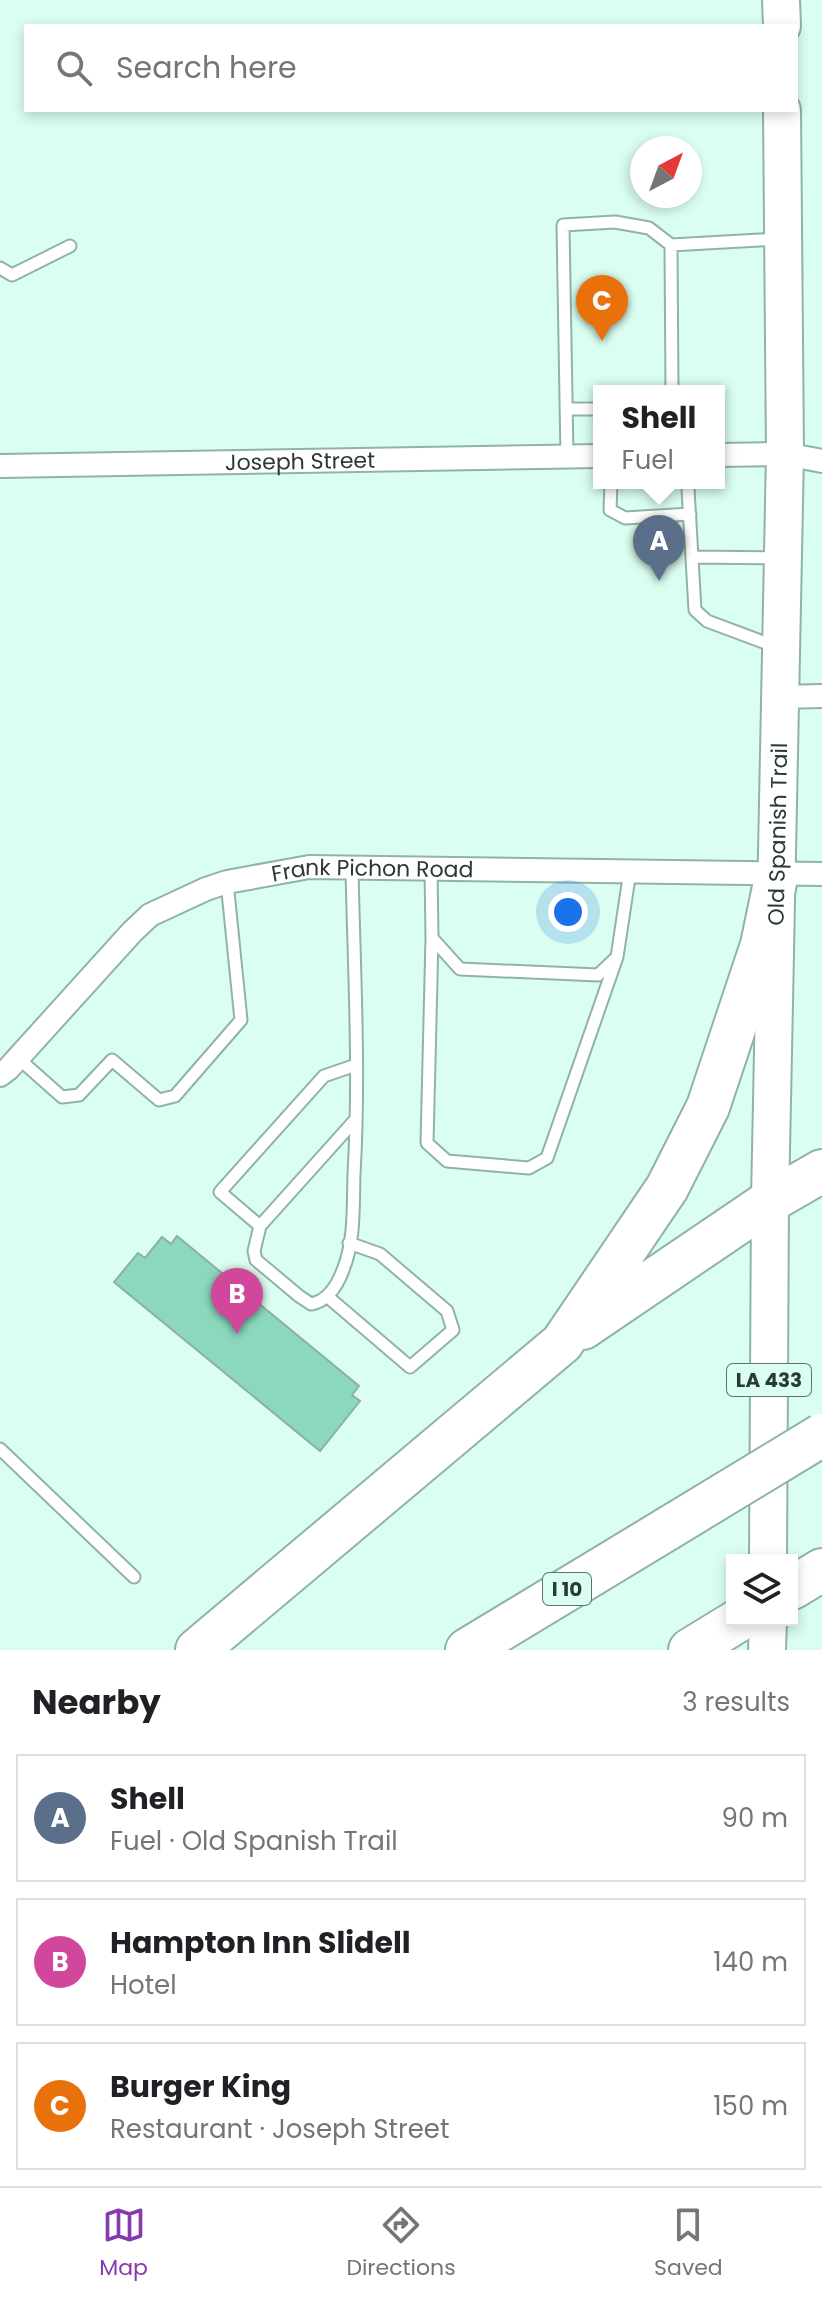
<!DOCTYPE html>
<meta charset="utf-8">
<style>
body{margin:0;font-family:Poppins,sans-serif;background:#f6f6f6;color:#202124}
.controls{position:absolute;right:24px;bottom:24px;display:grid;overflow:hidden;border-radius:0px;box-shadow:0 4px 12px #0003}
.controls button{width:72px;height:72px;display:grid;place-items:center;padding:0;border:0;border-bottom:2px solid #e0e0e0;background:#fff;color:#202124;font:40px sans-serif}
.compass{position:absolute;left:630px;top:136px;width:72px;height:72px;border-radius:50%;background:#fff;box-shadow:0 4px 12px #0003;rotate:41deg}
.you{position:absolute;left:568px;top:912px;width:28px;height:28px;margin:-20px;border:6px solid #fff;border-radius:50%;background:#1a73e8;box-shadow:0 0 0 12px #1a73e833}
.badge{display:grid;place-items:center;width:52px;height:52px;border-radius:50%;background:#853bad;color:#fff;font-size:26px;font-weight:700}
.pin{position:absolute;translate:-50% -66px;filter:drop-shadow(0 2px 4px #0008)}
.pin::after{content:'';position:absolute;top:42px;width:28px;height:24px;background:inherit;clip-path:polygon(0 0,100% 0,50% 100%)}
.popup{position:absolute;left:593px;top:385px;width:132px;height:104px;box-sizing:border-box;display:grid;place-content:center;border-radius:0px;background:#fff;filter:drop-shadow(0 2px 6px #0005);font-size:26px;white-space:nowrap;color:#757577}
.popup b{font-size:30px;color:#202124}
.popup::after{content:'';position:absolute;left:50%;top:100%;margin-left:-16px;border:16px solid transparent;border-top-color:#fff}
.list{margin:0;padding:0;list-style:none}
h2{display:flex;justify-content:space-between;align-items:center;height:104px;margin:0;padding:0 32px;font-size:34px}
h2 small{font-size:26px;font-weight:400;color:#757577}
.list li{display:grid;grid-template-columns:52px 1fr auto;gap:24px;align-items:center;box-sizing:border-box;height:128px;margin:0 16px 16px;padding:0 16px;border:2px solid #e0e0e0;border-radius:0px}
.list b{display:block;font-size:30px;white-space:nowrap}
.list p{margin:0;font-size:26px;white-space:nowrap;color:#757577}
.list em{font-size:26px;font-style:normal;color:#757577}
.icon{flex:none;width:44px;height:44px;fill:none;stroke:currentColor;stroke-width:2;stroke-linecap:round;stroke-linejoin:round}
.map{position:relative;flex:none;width:822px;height:1650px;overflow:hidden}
.search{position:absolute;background:#fff;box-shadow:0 4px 12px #0003;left:24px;right:24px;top:24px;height:88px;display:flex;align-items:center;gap:20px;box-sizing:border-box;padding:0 28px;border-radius:0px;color:#757577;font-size:30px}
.sheet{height:536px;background:#fff}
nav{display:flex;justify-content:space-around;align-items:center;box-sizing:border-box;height:112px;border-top:2px solid #e0e0e0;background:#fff;font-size:22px;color:#757577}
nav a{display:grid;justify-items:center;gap:4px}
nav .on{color:#853bad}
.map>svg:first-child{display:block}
</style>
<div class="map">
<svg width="822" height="1650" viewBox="0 0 822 1650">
<rect width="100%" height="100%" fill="#dafef0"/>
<path fill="#8cd8be" stroke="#8eb0a4" stroke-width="2" d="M 177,1236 L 359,1386 L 352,1395 L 360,1401 L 320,1451 L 114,1282 L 138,1253 L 145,1258 L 162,1237 L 171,1244 Z"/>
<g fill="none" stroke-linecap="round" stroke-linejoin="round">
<defs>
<path id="service" d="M 671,245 L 672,391
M 0,268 L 12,275 L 70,246
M 566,409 L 599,409
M 567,457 L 563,225 L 615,222 L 649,228 L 671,245 L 779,239
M 611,483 L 610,510 L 625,518 L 690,514
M 690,483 L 688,489 L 695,610 L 707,621 L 774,646
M 692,557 L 780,558
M 352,868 C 354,969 360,1072 354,1174 C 353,1205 355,1241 343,1270 C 337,1286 328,1301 311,1304 L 299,1296 L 256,1260 L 254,1251 L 260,1226 L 356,1119
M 431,869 L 432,938 L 460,969 L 598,975 L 617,957 L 630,871
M 432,938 L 427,1143 L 447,1161 L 529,1168 L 547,1158 L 617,957
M 18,1058 L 62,1097 L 79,1095 L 112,1060 L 159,1100 L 175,1096 L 241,1020 L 227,882
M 260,1226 L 220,1192 L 324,1076 L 356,1065
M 328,1297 L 410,1367 L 453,1330 L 447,1311 L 380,1254 L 349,1243
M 0,1449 L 134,1577"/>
<g id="minor">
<path d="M 719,455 L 785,454 L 822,461"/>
<path id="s1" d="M 0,466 L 599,456"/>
<path d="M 781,697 L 822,696"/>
<path id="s2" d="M 0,1075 L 8,1069 L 132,932 L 150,915 L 206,889 L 227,882 L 309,867 L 822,874"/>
</g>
<g id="primary">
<path d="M 781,0 L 782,26"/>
<path id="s3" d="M 768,1560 L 770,1201 L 785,454 L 782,110"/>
<path d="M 767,1650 L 768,1620"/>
</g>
<path id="motorway" d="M 583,1328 L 770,1201 L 822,1171
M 792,1588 L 822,1570
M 197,1650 L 562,1343 L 667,1188 L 708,1107 L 762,945 L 777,873
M 467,1650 L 667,1529
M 690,1650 L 739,1620"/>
</defs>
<use href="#service" stroke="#91b3a7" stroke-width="15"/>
<use href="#minor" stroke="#91b3a7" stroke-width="26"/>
<use href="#primary" stroke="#91b3a7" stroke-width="40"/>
<use href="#motorway" stroke="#91b3a7" stroke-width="46"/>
<use href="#service" stroke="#fff" stroke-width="11"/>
<use href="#minor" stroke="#fff" stroke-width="22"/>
<use href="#primary" stroke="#fff" stroke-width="36"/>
<use href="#motorway" stroke="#fff" stroke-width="42"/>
<defs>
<path id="motorway-bridge" d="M 667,1529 L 822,1435"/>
</defs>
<use href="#motorway-bridge" stroke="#91b3a7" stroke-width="46" stroke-linecap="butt"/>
<use href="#motorway-bridge" stroke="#fff" stroke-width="42"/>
</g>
<g text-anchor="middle" stroke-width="6" stroke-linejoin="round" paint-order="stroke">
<g fill="#dafef0" stroke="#60746c" stroke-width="2">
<rect x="727" y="1364" width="84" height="32" rx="6"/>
<rect x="543" y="1573" width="48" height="32" rx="6"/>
</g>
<g font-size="20" font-weight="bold" fill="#2b3934">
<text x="769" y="1387">LA 433</text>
<text x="567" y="1596">I 10</text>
</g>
<g font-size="22" fill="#2b3934" stroke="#dafef0">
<text dy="8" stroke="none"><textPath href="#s1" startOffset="300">Joseph Street</textPath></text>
<text dy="8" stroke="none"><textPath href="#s3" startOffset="726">Old Spanish Trail</textPath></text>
<text dy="8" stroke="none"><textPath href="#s2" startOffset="450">Frank Pichon Road</textPath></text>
</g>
</g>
</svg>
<div class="controls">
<button><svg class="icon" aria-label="layers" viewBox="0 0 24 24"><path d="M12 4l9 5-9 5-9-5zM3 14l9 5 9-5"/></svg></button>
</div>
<svg class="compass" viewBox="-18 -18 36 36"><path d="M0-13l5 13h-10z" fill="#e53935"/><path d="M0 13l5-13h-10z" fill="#757577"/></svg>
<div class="you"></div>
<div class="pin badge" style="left:659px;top:581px;background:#5c6f8a">A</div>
<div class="popup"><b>Shell</b>Fuel</div>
<div class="pin badge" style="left:237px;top:1334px;background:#d1479c">B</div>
<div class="pin badge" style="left:602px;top:341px;background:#e8710a">C</div>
<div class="search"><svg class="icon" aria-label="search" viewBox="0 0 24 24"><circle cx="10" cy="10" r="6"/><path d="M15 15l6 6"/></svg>Search here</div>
</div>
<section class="sheet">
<h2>Nearby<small>3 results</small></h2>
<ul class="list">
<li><span class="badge" style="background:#5c6f8a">A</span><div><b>Shell</b><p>Fuel · Old Spanish Trail</p></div><em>90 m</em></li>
<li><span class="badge" style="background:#d1479c">B</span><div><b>Hampton Inn Slidell</b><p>Hotel</p></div><em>140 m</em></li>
<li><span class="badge" style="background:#e8710a">C</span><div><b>Burger King</b><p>Restaurant · Joseph Street</p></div><em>150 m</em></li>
</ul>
</section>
<nav>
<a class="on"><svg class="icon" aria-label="map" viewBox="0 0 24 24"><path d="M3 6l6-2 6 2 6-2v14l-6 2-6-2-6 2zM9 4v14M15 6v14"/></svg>Map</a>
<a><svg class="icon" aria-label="directions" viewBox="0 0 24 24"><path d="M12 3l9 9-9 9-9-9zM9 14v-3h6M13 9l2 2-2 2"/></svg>Directions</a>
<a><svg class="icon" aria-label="saved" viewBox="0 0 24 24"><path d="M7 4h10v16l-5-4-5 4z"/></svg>Saved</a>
</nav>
